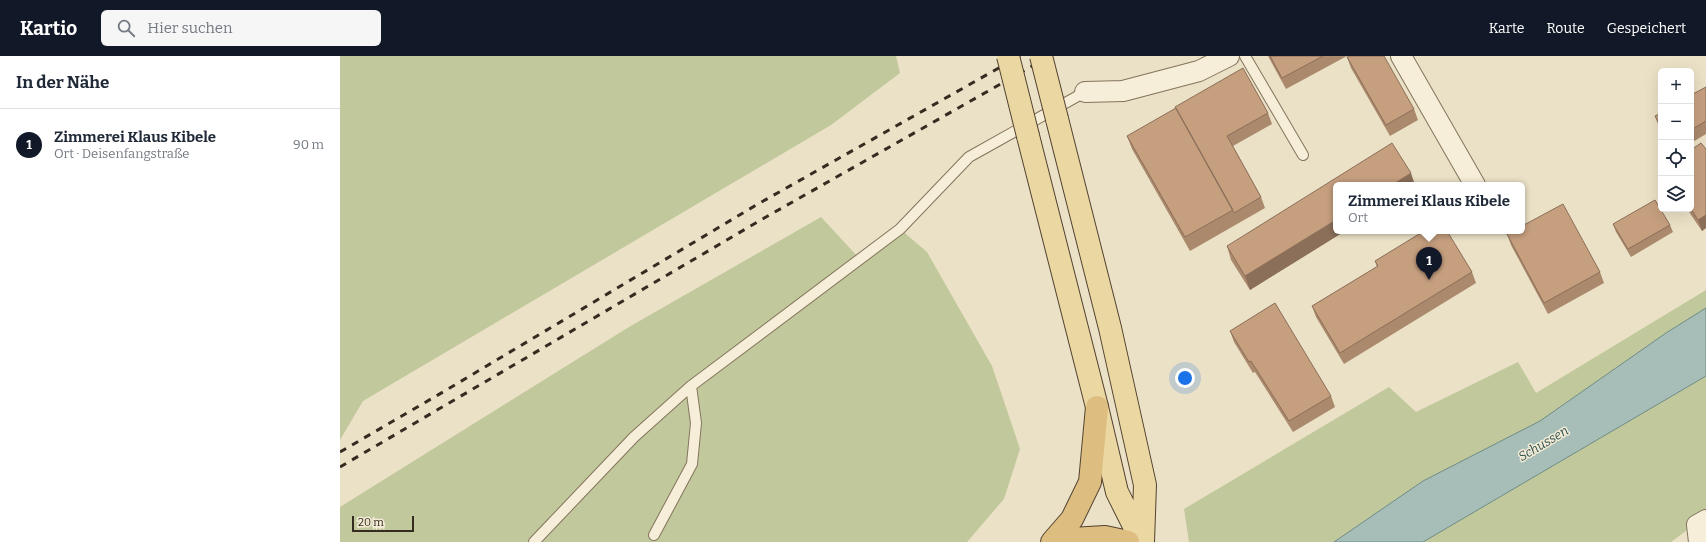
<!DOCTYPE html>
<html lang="de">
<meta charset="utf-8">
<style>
body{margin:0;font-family:Bitter,serif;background:#f6f6f7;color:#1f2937}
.controls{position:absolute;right:12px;top:12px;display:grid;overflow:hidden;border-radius:6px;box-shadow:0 4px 16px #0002}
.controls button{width:36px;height:36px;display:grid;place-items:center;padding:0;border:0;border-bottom:1px solid #e0e1e3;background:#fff;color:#1f2937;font:20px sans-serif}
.scale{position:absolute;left:12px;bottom:10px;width:62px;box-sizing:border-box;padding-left:4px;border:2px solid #362b20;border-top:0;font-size:11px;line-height:14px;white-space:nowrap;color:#362b20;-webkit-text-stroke:3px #f3ebd5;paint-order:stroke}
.you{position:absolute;left:845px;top:322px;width:14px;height:14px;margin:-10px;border:3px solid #fff;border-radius:50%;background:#1a73e8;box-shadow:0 0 0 6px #1a73e833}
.badge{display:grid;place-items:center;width:26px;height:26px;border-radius:50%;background:#111827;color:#fff;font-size:13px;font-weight:700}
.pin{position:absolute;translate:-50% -33px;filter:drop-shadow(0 1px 2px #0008)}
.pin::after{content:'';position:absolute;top:21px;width:14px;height:12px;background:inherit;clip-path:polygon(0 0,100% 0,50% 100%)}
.popup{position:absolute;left:993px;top:126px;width:192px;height:52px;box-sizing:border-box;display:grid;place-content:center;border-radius:6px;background:#fff;filter:drop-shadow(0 1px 3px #0005);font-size:13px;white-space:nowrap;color:#747a83}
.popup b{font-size:15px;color:#1f2937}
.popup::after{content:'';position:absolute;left:50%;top:100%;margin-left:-8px;border:8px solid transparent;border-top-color:#fff}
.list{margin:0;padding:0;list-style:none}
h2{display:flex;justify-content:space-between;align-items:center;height:52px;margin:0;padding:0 16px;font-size:17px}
h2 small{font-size:13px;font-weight:400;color:#747a83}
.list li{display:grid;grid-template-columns:26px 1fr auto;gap:12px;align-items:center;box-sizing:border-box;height:72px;padding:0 16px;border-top:1px solid #e0e1e3}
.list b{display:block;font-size:15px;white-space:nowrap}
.list p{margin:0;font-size:13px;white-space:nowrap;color:#747a83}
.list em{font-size:13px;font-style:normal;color:#747a83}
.icon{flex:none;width:22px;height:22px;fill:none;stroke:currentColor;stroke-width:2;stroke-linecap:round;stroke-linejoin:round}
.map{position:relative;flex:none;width:1366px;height:486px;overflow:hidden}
header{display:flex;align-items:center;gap:24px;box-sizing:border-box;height:56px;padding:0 20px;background:#111827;color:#fff}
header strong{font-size:19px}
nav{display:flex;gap:22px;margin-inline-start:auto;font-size:14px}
.search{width:280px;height:36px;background:#f6f6f7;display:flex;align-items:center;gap:10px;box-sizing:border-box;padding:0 14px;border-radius:6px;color:#747a83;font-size:15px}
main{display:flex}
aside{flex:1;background:#fff}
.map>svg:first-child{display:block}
</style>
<header>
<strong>Kartio</strong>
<div class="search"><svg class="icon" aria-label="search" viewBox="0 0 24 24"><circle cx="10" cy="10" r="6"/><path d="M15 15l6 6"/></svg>Hier suchen</div>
<nav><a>Karte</a><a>Route</a><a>Gespeichert</a></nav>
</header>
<main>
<aside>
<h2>In der Nähe<small></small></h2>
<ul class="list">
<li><span class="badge">1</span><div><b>Zimmerei Klaus Kibele</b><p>Ort · Deisenfangstraße</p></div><em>90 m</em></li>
</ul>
</aside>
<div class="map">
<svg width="1366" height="486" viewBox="0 0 1366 486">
<rect width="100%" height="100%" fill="#ebe1c6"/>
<path fill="#c1c89b" d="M 0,0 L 556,0 L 560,17 L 491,69 L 23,345 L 0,384 Z
M 481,161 L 519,202 L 560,173 L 587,196 L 652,310 L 680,393 L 664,443 L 627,486 L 0,486 L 0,451 L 289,271 Z
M 1366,234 L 1366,460 L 1331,486 L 849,486 L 844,453 L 1049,331 L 1076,356 L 1178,306 L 1196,337 Z"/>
<path fill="#a7beb8" stroke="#6e8c86" d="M 1366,252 L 1366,320 L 1083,486 L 994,486 L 1083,425 L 1200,365 L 1326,277 Z"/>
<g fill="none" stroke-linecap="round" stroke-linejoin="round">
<defs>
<path id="service" d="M 905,0 L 963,99
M 314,479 L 352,408 L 356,367 L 351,330
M 194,486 L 294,381 L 351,330 L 560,173 L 629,101 L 745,36"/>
<path id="minor" d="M 1061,0 L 1135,129
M 745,36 L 783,35 L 859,15 L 889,0
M 1359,486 L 1357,469 L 1366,464"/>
<path id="primary" d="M 717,63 L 770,272 L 805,429 L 803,486
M 688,80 L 757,351 L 777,436 L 802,486"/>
<path id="trunk" d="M 715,484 L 765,481 L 788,486
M 712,486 L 732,463 L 750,426 L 757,351"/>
</defs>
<use href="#service" stroke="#84745d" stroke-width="12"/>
<use href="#minor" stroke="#84745d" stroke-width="22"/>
<use href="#primary" stroke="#534231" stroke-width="24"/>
<use href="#trunk" stroke="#534231" stroke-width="24"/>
<use href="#service" stroke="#f6eed8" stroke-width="10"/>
<use href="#minor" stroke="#f6eed8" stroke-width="20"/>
<use href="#primary" stroke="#ead7a1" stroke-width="22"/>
<use href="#trunk" stroke="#debe80" stroke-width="22"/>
<path stroke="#362b20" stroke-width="3" stroke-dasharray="7 7" stroke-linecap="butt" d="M 0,396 L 103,336 L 418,148 L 680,0
M 0,411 L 426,161 L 710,0"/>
<defs>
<path id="primary-bridge" d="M 668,0 L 688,80
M 701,0 L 717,63"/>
</defs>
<use href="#primary-bridge" stroke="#534231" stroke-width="24" stroke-linecap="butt"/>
<use href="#primary-bridge" stroke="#ead7a1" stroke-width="22"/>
</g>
<path fill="#aa896d" d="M 928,0 L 1007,0 L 946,33 Z
M 1007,1 L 1074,53 L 1078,64 L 1050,80 L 1011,12 Z
M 1366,31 L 1366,78 L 1351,87 L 1351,39 Z
M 928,57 L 932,68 L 893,90 L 921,141 L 925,152 L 850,195 L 792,93 L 787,80 Z
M 1321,57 L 1321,75 L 1319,71 L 1315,60 Z
M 1366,93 L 1366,172 L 1362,175 L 1347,153 L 1351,153 Z
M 1273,168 L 1330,169 L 1333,176 L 1291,201 L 1276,176 Z
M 996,175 L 1005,175 L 910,234 L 891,204 L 887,190 Z
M 1167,178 L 1260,216 L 1264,227 L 1208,258 L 1171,189 Z
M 1035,205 L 1132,216 L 1136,227 L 1004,308 L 976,261 L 972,250 L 1037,211 Z
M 890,275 L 991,340 L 995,351 L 953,376 L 915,316 L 913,317 L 894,286 Z"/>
<path fill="#8b6f59" d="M 1071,117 L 1075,129 L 1052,129 Z
M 1366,159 L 1366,172 L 1362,175 L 1358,164 Z
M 996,164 L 996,175 L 1005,175 L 910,234 L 905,220 Z"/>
<path fill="#c69f7f" stroke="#8b6f59" d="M 930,0 L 983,0 L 942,22 Z
M 1009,0 L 1044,0 L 1074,53 L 1046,69 L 1007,1 Z
M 903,12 L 928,57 L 887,80 L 921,141 L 894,157 L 835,51 Z
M 1366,31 L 1366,65 L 1351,74 L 1351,39 Z
M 836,52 L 893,154 L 845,181 L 787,80 Z
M 1321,57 L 1321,71 L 1315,60 Z
M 1052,87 L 1071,117 L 1052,129 L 996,129 L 996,164 L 905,220 L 887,190 Z
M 1361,87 L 1366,93 L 1366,159 L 1358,164 L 1351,153 L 1351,94 Z
M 1315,144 L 1330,169 L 1288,193 L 1273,168 Z
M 1223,148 L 1260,216 L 1204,247 L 1167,178 L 1173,175 L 1182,175 L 1182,170 Z
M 1084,175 L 1107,175 L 1132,216 L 1000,297 L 972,250 L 1038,210 L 1035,205 Z
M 935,247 L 991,340 L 949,365 L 911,305 L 909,306 L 890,275 Z"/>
<g text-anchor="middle" stroke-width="3" stroke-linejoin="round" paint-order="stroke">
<g font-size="13" font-style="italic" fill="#305453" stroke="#f3ebd5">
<text transform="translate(1203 387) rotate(-31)" y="5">Schussen</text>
</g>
</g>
</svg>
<div class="controls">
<button>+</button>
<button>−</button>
<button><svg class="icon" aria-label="locate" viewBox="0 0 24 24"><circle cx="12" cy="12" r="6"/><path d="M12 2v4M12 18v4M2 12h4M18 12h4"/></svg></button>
<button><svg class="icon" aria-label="layers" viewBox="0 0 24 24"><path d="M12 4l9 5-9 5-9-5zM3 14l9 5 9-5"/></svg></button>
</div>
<div class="scale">20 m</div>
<div class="you"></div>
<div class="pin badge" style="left:1089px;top:224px">1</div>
<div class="popup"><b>Zimmerei Klaus Kibele</b>Ort</div>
</div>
</main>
